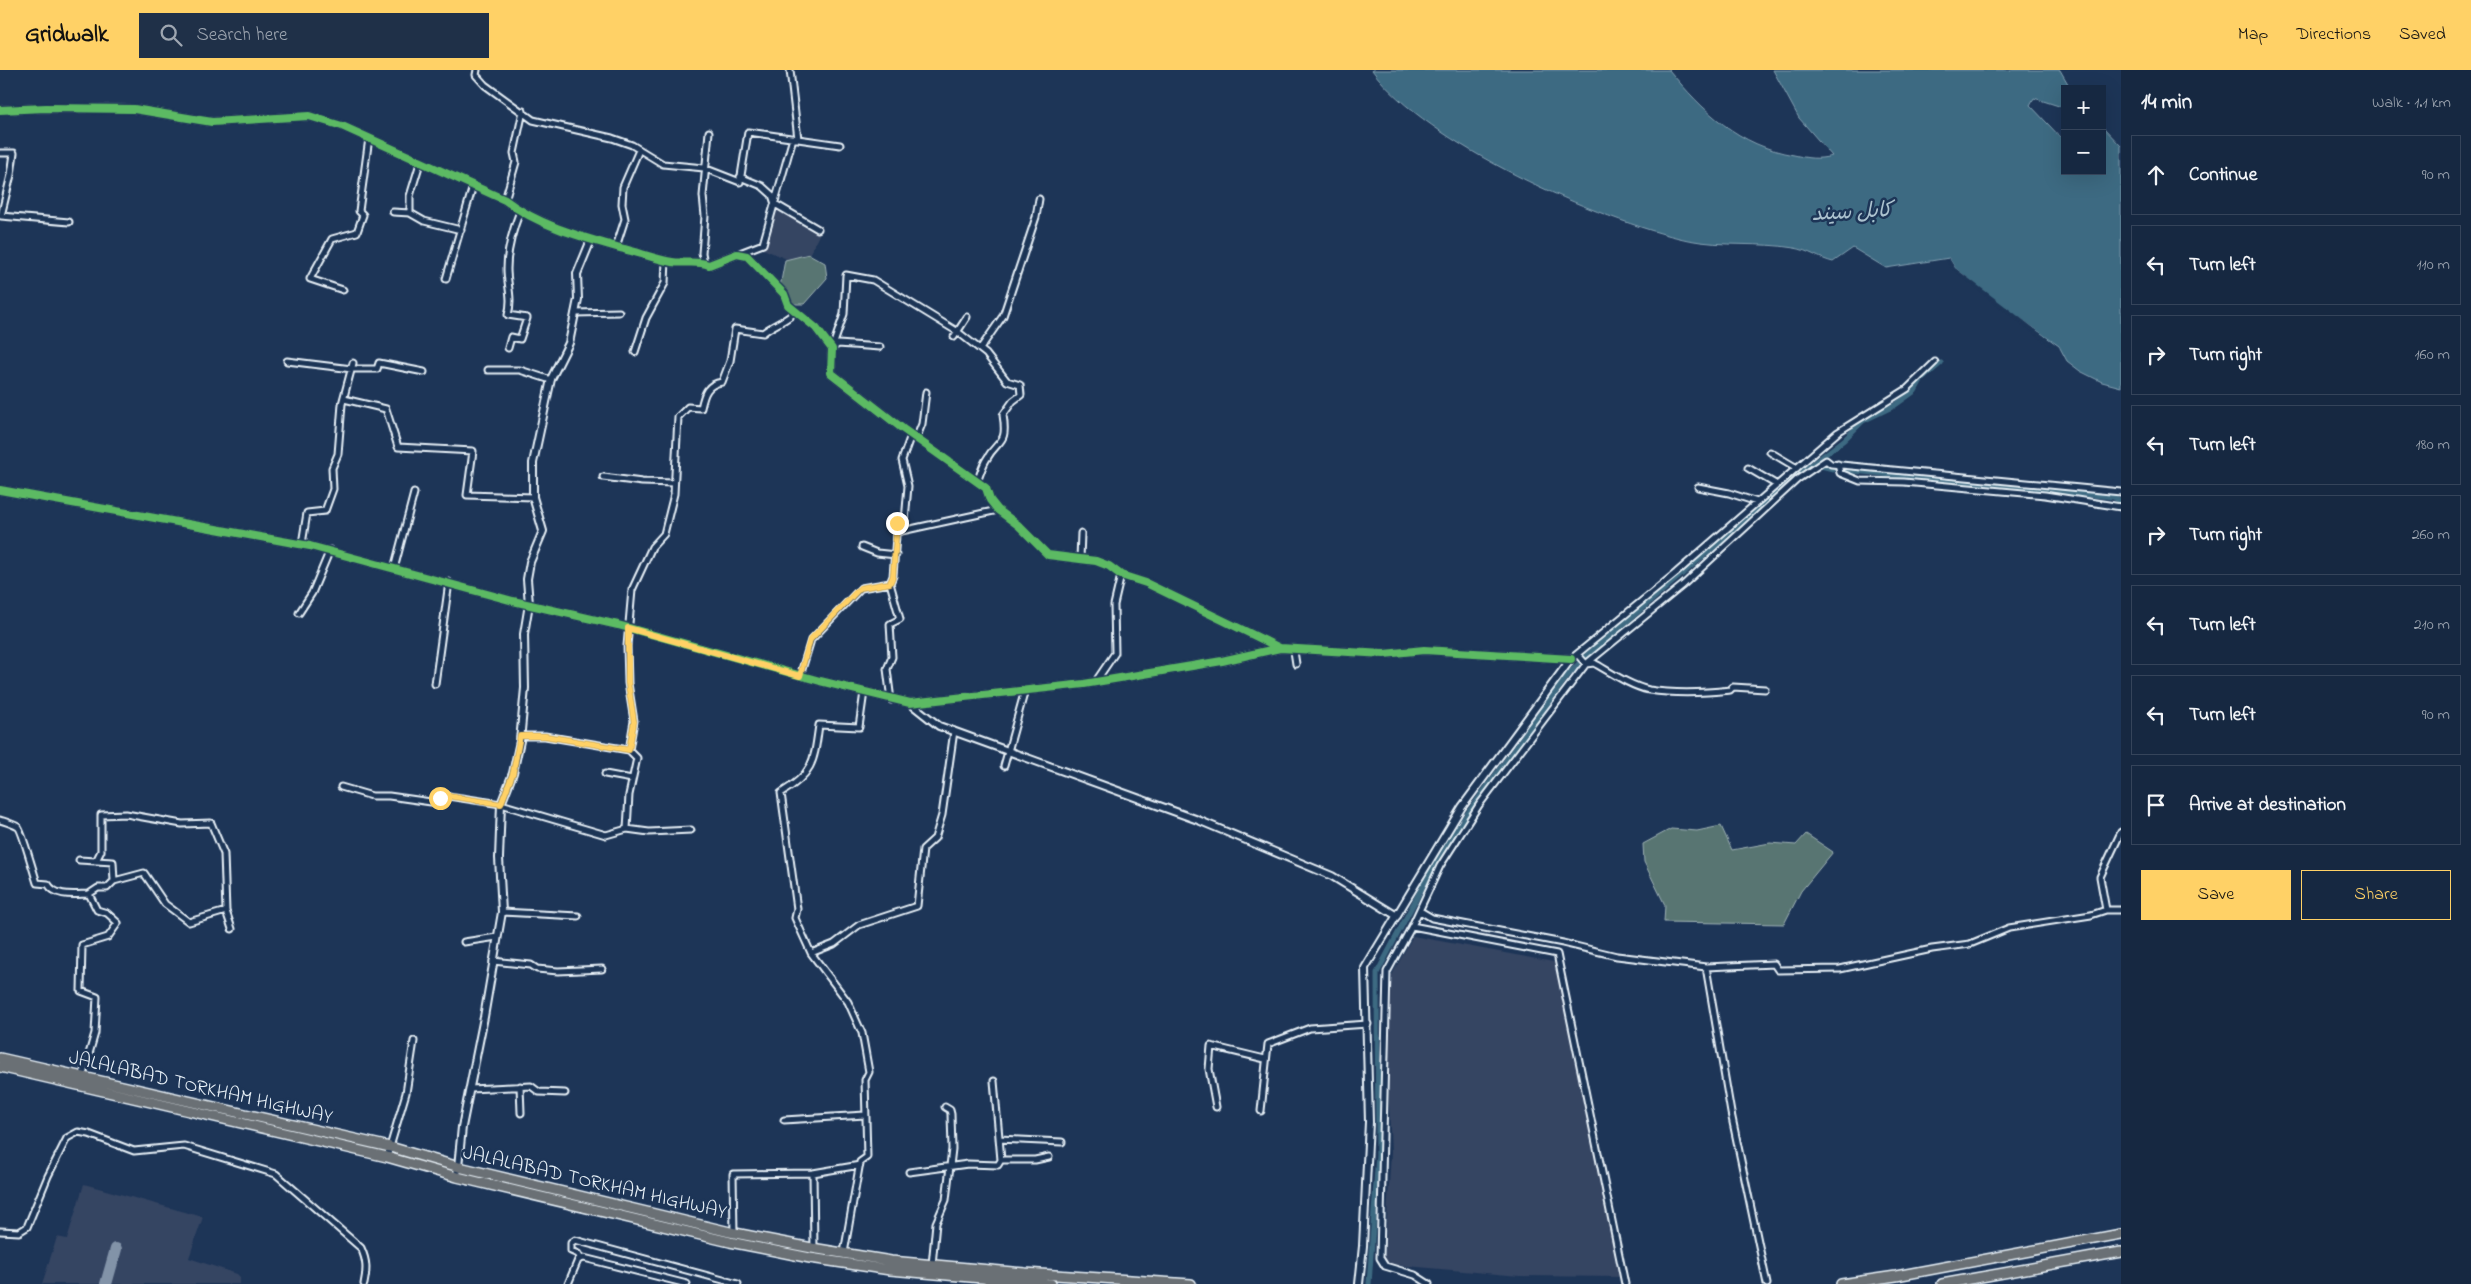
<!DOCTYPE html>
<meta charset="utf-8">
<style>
body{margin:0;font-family:"Indie Flower","Playpen Sans Arabic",sans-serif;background:#1f3048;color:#f1f3f6}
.controls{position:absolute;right:15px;top:15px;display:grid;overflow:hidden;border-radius:0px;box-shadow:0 5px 20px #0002}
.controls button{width:45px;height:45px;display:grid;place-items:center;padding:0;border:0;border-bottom:1px solid #35445a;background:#162841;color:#f1f3f6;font:25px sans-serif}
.stop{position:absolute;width:15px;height:15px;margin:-11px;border:4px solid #ffd166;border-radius:50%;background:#fff}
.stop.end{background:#ffd166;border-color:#fff;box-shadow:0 1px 5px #0008}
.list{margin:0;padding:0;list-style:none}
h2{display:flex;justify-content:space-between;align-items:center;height:65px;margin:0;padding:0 20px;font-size:21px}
h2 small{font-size:16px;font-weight:400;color:#9ea6b1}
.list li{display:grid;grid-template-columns:32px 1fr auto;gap:15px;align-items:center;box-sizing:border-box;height:80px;margin:0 10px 10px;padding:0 10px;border:1px solid #35445a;border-radius:0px}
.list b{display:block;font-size:19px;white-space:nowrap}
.list em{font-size:16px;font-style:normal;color:#9ea6b1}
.actions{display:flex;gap:10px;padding:15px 20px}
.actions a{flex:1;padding:11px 0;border:1px solid #ffd166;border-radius:0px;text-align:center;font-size:18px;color:#ffd166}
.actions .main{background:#ffd166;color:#111}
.icon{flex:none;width:28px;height:28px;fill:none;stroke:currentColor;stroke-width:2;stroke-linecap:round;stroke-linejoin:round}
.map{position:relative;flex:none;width:2121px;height:1214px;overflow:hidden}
header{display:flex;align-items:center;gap:30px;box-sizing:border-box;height:70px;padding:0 25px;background:#ffd166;color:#111}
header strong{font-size:24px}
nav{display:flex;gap:28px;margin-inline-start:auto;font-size:18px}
.search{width:350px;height:45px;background:#1f3048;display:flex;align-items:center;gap:12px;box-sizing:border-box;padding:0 18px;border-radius:0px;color:#9ea6b1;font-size:19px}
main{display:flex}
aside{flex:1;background:#162841}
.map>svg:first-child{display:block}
</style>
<header>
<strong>Gridwalk</strong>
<div class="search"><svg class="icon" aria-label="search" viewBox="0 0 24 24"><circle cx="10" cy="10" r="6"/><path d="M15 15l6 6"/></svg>Search here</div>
<nav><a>Map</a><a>Directions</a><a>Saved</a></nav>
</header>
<main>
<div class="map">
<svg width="2121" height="1214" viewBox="0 0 2121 1214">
<rect width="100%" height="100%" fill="#1d3557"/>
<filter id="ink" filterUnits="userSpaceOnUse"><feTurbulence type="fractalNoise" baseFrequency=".02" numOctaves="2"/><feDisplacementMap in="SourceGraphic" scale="10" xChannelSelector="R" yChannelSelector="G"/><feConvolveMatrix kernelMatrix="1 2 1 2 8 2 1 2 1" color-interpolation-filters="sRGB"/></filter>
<g filter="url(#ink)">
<path fill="#344462" d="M 777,135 L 823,157 L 810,183 L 789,190 L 763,179 Z
M 1413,866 L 1559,893 L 1623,1207 L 1519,1206 L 1384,1194 L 1391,1083 L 1386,963 L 1392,905 Z
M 84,1114 L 203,1147 L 189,1188 L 237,1204 L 240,1207 L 240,1214 L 42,1214 L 57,1167 L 67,1169 Z"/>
<path fill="#587572" stroke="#a0b3b5" d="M 809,184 L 825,193 L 827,208 L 804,234 L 793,234 L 780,217 L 785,190 Z
M 1721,756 L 1732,780 L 1770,773 L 1796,775 L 1806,764 L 1833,782 L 1801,821 L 1784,854 L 1664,852 L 1665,835 L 1644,792 L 1643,774 L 1671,759 L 1697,761 Z"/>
<path fill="#3e6a82" stroke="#82a0b1" d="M 1372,0 L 1669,0 C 1703,41 1739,76 1794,85 C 1807,88 1818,90 1832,86 L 1799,48 L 1773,0 L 2060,0 L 2071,19 L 2065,19 L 2065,38 L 2034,28 L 2030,35 L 2065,72 L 2065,101 L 2102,101 L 2102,56 L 2121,76 L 2121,317 L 2102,312 L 2080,301 L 2067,291 L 2059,276 L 1997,232 L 1955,198 L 1949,188 L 1886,198 L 1853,178 L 1833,192 C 1820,189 1808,180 1794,178 C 1759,172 1723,177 1688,170 C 1599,151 1426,74 1372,0 Z"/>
<path fill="#1d3557" d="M 1949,188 L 1955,198 L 2060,278 L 2051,276 L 1998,235 L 1951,197 L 1947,190 Z"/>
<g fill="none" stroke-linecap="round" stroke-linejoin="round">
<path stroke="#3e6a82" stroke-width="5" d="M 1821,396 L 1833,399
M 1844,400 L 2113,427 L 2121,431
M 1369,1214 L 1378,1085 L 1377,903 L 1435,793 L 1463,750 L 1568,605 L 1585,587 L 1798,405 L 1844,370 L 1863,351 L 1894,336 L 1915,321 L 1921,310 L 1941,293"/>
<path stroke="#8293a8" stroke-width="12" d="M 106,1214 L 116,1179"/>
<defs>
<path id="minor" d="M 477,0 L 476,5 L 485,15 L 533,50 L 612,68 L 632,75 L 663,94 L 704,98 L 740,112 L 748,62 L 798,69 L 790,0
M 798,69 L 840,75
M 0,83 L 14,83 L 11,105 L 1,146 L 69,152
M 740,107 L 762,116 L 772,125 L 775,134 L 818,159
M 505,130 L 516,92 L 514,83 L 523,41
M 393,142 L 410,143 L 424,151 L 461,160
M 410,143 L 410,126 L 420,93
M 616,177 L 625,149 L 622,134 L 623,117 L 639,80
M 737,184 L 763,174 L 793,68
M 704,193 L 702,183 L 705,146 L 703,126 L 709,62
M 446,209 L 473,116
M 343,220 L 310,209 L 332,169 L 357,162 L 363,145 L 359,141 L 369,68
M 575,243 L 619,242
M 954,267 L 967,247
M 508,278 L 511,267 L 520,269 L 527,248 L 508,245 C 513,228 507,215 507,199 C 507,180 513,159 520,141
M 833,278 L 838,274 L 880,277
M 832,279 L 844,244 L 846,205 L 873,210 L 958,262 L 986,284 L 1007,311 L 1020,315 L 1021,325 L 1013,331 L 1003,345 C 1008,376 998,368 986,390 C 982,397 980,405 977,412
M 980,279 L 1003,246 L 1036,147 L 1039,129
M 635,282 L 646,248 L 665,213 L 666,190
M 287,291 L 352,299 L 377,299 L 379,293 L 424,302
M 488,300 L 520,300 L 551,310
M 344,329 L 386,339 L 398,377 L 473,381 L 467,425 L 533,427
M 916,369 L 922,354 L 926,322
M 1770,382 L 1797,398
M 1838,394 L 1840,403 L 1860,411 L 1904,412 L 2045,425 L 2121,437
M 1748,398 L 1777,415
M 603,407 L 642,412 L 674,413
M 1698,417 L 1729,423 L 1757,432
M 897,462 L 998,440
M 302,474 L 307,443 L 325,441 L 333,419 L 332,398 L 338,384 L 342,334 L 353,293
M 862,477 L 877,483 L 896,485
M 1080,489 L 1081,463
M 394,499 L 414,423
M 299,543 L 312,523 L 330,480
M 1294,581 L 1296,594
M 1577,584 L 1586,594 L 1594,593 C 1610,602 1630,616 1649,620 C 1675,624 1704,623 1730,620 L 1733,617 L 1765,619
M 1571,589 L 1676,503 L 1838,362 L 1907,319 L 1935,292
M 800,606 L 811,570 L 861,518 L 890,513
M 1096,611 L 1115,583 L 1114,535 L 1121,505
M 435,614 L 449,512
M 891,630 L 887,599 L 892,587 L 890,554 L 900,549 L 890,513 L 893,506 L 897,453 L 905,451 L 908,416 L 902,390 L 911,365
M 520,666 L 545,666 L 629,680
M 1004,696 L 1025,620
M 605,704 L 632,709
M 341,717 L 372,726 L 389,726 L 431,732 L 448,726 L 501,734 L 606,765 L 627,759 L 649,762 L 691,760
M 0,750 C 6,752 13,754 18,757 C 22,760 34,804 37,813 L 48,814 C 56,828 76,824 89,824 L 97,840 L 107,843 L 118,853 L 108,867 L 82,875 L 81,921 L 97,927 L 95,963 L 82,1008
M 627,759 L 629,725 L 637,688 L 629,680 L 634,651 L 628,613 L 627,576 L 632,520 L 652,477 L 664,464 L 674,424 L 678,347 L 688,337 L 701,338 C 704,324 707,314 722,312 L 730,291 L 735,259 L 763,263 C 774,254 787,251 796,241
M 79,790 L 113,792 L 114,811
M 96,791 L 101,781 L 101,745 L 126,744 L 182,754 L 211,753 L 224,784 L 226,841 L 232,859
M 89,824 L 98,818 L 107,818 L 114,811 L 144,803 L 165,834 L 189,852 L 226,841
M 2106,840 L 2100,807 L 2121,762
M 1420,841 L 1432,848 L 1563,873 L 1617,886 L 1706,897 L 1774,894 L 1778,900 L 1840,899 L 1932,879 L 1970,874 L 2009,858 L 2091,845 L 2106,840 L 2121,840
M 502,842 L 578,846
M 1412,856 L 1440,796 L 1479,735 L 1586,594 L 1683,515 L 1798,409 L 1826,390 L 1831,394 L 2121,422
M 464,872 L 497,867
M 811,883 L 795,848 L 797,839 L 781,723 C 814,703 814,691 819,655 L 859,657 L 864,622
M 493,891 L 531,895 L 537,899 L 558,901 L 602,899
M 1706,897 L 1731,1043 L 1767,1214
M 994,1011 L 1001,1090
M 520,1016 L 521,1043
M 470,1019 L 531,1016 L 539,1022 L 565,1023
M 1216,1037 L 1209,999 L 1211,976 L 1265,989
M 1261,1041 L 1268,974 L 1310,958 L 1368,954
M 784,1050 L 865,1045
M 999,1069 L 1062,1072
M 387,1087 L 406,1023 L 414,971
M 909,1102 L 968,1094 L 998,1095 L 1001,1090 L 1035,1090 L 1049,1087
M 813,1103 L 814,1179
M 0,1161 L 19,1162 L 27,1157 L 48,1106 L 67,1068 L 78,1062 L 89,1064 L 134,1081 L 184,1076 L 276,1104 L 361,1178 C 367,1191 367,1200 364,1214
M 734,1163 L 733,1104 L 813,1103 L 860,1095
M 844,1183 L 860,1092 L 867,1087 L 865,1010 L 869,1002 L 862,963 L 848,932 L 811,883 L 834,874 L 859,855 L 917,836 L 923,779 L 935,768 L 942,745 L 954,661
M 581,1189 L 578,1184 L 571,1181 L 571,1173 L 575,1170 L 738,1214
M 932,1195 L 936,1153 L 946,1130 L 952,1079 L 951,1044 L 950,1040 L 945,1037
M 568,1214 L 578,1190 L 584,1188 L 687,1214
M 1429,1214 L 1415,1205 L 1385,1196 L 1380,1188 L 1387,902 L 1412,856 L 1557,884 L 1625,1214"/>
<path id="tertiary" d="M 0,40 L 46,38 L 134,39 L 212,52 L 309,46 L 342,56 L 505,130 C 539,156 582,167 624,179 C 640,183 655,189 672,192 C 684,194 698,190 709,195 L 737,184 L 747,186 L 784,224 L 788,235 L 816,258 L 832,279 L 831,303 L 903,359 L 986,418 L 990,430 L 998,440 L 1018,455 L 1048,485 L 1096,491 L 1109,496 L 1121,505 L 1146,513 L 1280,578
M 0,420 L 310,476 L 513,531 L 618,555 L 820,611 L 910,633 L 1084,614 L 1222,591 L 1280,578 L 1384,584 L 1424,580 L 1571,589 L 1462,737 L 1365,898 L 1369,1052 L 1363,1176 L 1359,1214
M 910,633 L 939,656 L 1198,750 L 1332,806 L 1397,846
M 457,1107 L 462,1057 L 484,947 L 502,842 L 499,788 L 501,734 L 513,703 L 520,671 L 525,618 L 524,564 L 529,534 L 527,509 L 530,492 L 543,461 L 533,427 L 533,393 L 551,309 L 569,273 L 578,229 L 577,204 L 591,170"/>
<path id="trunk" d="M 0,988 L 390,1077 L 459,1097 L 730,1162 L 812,1178 L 891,1191 L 1025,1203 L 1191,1214
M 0,997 L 387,1087 L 457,1107 L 730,1172 L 810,1188 L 890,1200 L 1051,1214
M 1841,1214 L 1896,1206 L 2121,1164
M 1942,1214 L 2121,1182"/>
</defs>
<use href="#minor" stroke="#e8f1f8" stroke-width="9"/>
<use href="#tertiary" stroke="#e8f1f8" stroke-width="10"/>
<use href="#trunk" stroke="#e8f1f8" stroke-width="12"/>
<use href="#minor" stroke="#1d3557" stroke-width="5"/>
<use href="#tertiary" stroke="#1d3557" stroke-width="6"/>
<use href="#trunk" stroke="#6b7074" stroke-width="9"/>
<defs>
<path id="cycleway" d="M 0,40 L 46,38 L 134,39 L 212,52 L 309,46 L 342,56 L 505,130 C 539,156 582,167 624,179 C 640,183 655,189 672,192 C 684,194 698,190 709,195 L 737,184 L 747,186 L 784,224 L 788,235 L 816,258 L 832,279 L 831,303 L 903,359 L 986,418 L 990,430 L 998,440 L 1018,455 L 1048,485 L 1096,491 L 1109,496 L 1121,505 L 1146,513 L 1280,578
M 0,420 L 310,476 L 513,531 L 618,555 L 820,611 L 910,633 L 1084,614 L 1222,591 L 1280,578 L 1384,584 L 1424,580 L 1571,589"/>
</defs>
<use href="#cycleway" stroke="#1d3557" stroke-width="11"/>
<use href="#cycleway" stroke="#5cba63" stroke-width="8"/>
</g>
</g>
<g fill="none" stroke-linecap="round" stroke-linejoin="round" filter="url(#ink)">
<path stroke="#ffd166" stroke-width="6" d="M 440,728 L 448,726 L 501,734 L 513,703 L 520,666 L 545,666 L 629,680 L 634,652 L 628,613 L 628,558 L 800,606 L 810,570 L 860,518 L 890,513 L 893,506 L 897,453"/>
</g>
<g text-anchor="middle" stroke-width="5" stroke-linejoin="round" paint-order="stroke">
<g font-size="20" fill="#e8f1f8" stroke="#1d3557">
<text transform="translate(201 1016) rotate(13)" y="7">JALALABAD TORKHAM HIGHWAY</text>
<text transform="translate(595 1111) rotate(13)" y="7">JALALABAD TORKHAM HIGHWAY</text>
</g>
<g font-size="21" font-style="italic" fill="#acc2cf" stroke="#1d3557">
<text transform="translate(1852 141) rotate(-3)" y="7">کابل سيند</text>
</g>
</g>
</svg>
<div class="controls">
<button>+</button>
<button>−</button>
</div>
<div class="stop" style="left:440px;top:728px"></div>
<div class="stop end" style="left:897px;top:453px"></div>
</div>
<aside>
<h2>14 min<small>Walk · 1.1 km</small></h2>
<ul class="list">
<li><svg class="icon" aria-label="ahead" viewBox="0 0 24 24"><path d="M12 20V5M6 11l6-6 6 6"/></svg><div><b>Continue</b></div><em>90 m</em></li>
<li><svg class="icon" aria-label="left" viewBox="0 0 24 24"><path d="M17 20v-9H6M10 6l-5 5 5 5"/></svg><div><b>Turn left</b></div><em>110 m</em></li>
<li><svg class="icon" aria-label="right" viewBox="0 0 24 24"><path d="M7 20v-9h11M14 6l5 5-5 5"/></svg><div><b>Turn right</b></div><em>160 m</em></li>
<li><svg class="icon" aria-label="left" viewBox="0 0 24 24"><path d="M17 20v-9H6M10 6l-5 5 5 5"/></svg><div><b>Turn left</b></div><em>180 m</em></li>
<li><svg class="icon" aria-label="right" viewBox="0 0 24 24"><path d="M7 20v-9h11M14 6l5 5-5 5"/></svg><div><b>Turn right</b></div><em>260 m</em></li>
<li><svg class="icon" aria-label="left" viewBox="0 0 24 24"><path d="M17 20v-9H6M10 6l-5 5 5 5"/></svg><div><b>Turn left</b></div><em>210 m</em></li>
<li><svg class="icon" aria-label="left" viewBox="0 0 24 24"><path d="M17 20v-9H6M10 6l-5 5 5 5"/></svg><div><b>Turn left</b></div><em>90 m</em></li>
<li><svg class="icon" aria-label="arrive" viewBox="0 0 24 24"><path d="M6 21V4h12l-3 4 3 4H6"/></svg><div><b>Arrive at destination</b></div></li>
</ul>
<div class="actions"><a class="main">Save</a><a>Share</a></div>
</aside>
</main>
